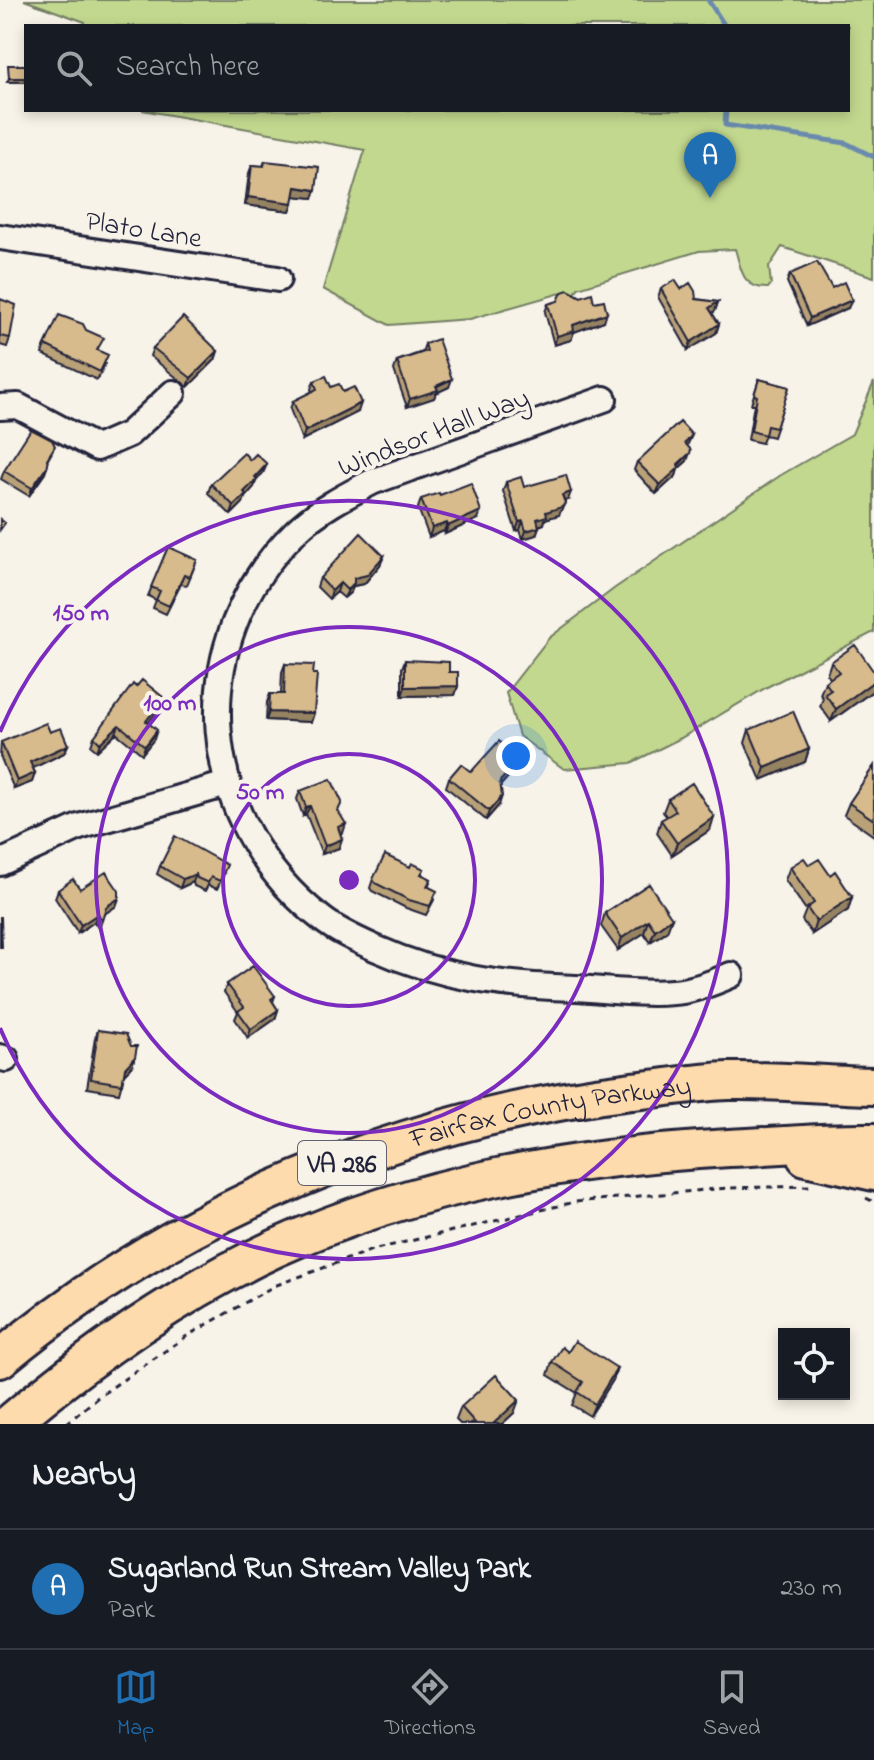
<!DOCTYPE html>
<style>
body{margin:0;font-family:"Indie Flower",sans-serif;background:#20242c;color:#f1f3f6}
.controls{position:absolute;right:24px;bottom:24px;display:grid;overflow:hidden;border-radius:0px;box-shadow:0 4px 12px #0003}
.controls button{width:72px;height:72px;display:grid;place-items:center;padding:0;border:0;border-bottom:2px solid #363941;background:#171b24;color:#f1f3f6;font:40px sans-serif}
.you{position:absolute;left:516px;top:756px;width:28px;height:28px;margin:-20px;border:6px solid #fff;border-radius:50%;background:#1a73e8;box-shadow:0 0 0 12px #1a73e833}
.badge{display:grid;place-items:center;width:52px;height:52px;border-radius:50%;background:#1f6fb2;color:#fff;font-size:26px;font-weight:700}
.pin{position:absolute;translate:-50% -66px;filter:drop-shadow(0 2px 4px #0008)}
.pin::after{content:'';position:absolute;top:42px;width:28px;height:24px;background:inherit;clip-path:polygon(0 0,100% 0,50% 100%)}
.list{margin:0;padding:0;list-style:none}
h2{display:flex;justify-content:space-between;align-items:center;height:104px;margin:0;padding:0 32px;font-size:34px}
h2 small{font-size:26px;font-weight:400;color:#9ea1a6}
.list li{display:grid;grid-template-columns:52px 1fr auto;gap:24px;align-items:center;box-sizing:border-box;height:120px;padding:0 32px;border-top:2px solid #363941}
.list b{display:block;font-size:30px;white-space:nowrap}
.list p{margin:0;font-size:26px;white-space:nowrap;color:#9ea1a6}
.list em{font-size:26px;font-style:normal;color:#9ea1a6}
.icon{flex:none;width:44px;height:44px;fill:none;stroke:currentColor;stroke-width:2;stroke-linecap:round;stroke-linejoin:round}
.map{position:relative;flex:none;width:874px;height:1424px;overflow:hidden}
.search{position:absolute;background:#171b24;box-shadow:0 4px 12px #0003;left:24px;right:24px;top:24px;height:88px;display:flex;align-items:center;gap:20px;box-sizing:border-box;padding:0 28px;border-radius:0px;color:#9ea1a6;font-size:30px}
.sheet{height:224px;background:#171b24}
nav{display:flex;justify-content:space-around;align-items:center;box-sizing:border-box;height:112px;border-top:2px solid #363941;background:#171b24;font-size:22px;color:#9ea1a6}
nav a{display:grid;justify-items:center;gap:4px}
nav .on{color:#1f6fb2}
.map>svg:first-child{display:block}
</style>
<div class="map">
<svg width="874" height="1424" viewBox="0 0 874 1424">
<rect width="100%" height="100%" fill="#f7f3e8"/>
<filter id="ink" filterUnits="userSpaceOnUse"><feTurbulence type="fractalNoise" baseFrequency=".0125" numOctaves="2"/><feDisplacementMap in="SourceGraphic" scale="16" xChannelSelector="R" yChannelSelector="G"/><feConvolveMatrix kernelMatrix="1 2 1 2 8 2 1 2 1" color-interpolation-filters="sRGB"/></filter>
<g filter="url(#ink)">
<path fill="#c2d88e" stroke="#727d64" stroke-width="2" d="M 24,0 L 874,0 L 874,277 L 782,247 L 769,267 L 771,284 L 768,288 C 741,289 741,267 735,249 L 699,251 L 578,288 L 574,296 L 561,293 L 470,319 L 389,325 L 323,289 L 365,150 L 142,110 L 848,110 L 848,26 L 84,26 L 85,22 Z
M 874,382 L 874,632 L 767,687 L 681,738 L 631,763 L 564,769 L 519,736 L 506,693 L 549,638 L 615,588 L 781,475 L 852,434 Z"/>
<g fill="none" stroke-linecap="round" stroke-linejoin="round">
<path stroke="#6b8aad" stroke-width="5" d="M 708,0 L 725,26
M 726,110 L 725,125 L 846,143 L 874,157"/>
<defs>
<path id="minor" d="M 0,237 L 278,279
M 604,399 L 372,482 C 345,496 318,510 296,531 C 181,643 196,822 322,919 C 337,931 357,940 375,948 C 442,978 503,986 576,988 C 608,990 642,995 673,992 C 693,991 713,983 731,975
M 0,407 L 18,406 L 97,448 L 129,434 L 173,393
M 0,863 L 79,827 L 227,784
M 0,1057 L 6,1059"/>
<g id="highway">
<path d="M 806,1157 L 874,1172"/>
<path id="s1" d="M 0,1359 C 178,1210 402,1119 632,1091 C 664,1088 697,1082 729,1081 C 777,1080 826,1085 874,1086"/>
<path d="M 9,1424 C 91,1355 178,1293 276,1248 C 418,1183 575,1157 729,1148 C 777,1146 826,1141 874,1142"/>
</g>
</defs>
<use href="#minor" stroke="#22223b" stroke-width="30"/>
<use href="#highway" stroke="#22223b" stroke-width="42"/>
<path stroke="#22223b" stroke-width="3" stroke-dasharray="6 6" stroke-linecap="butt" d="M 866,1198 L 874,1202
M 66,1424 L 98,1397 L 187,1336 L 274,1286 L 372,1250 L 575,1202 L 727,1188 L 812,1186"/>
<use href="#minor" stroke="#f7f3e8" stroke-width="24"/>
<use href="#highway" stroke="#fddbac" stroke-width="36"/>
</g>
<path fill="#b9a178" stroke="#22223b" stroke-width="2" d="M 265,161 L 316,190 L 313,198 L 294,196 L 290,211 L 245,205 L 249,173 L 252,165 L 263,166 Z
M 790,274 L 832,288 L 848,308 L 807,326 L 787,282 Z
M 661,289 L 681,289 L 696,299 L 718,302 L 715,311 L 712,313 L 719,324 L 716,333 L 688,350 L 658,297 Z
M 0,299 L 10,338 L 7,347 L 0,345 Z
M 594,302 L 604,321 L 574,332 L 571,340 L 554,345 L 545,312 L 548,304 Z
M 425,344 L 449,387 L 436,393 L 434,398 L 407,407 L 394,370 L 397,361 L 422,352 Z
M 45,345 L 98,351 L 105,364 L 97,380 L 42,354 Z
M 153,348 L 218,351 L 215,360 L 188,387 L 150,356 Z
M 759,379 L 789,387 L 773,437 L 765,435 L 762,443 L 748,440 L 754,404 L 751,404 Z
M 314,381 L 343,392 L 358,412 L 302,440 L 290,409 L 293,401 L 312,392 L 311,389 Z
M 692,435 L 687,446 L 687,461 L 678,469 L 676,476 L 656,494 L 634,470 L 637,462 Z
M 51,454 L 47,461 L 45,473 L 29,496 L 1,479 L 4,471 Z
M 250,460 L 267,464 L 263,473 L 256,481 L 254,487 L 245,497 L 243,503 L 231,515 L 208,493 L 211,484 Z
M 506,482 L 524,487 L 568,500 L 564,501 L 559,515 L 545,519 L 544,524 L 539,526 L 536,535 L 523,539 L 520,530 L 516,531 L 503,491 Z
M 440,495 L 478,519 L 445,534 L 444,531 L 429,537 L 418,508 L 421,499 Z
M 168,547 L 197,560 L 187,585 L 181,584 L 166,614 L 153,608 L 156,600 L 148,596 Z
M 384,556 L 380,565 L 364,584 L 353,586 L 351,592 L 344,598 L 337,592 L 329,599 L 317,587 L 320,578 Z
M 405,660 L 449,672 L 458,686 L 455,695 L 402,696 L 402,668 Z
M 831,662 L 874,690 L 831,721 L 820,706 L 823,698 L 820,694 L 825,682 L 830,678 L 827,674 Z
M 285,664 L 314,713 L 311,722 L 266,720 L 267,702 L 270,694 L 281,694 L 282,672 Z
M 161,706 L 148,723 L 154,739 L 142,754 L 116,733 L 97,751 L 91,746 L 94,737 Z
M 749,730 L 809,749 L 805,762 L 761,780 L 745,743 Z
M 50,732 L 68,745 L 64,753 L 33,768 L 35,773 L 32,782 L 14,789 L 0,756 L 1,742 Z
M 513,753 L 508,763 L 513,767 L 510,775 L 501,785 L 499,805 L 486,820 L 446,787 L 449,778 L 471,772 Z
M 874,766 L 874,836 L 844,815 L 849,803 Z
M 300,791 L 338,812 L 343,833 L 340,834 L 339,848 L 322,854 L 306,814 L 303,816 L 297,799 Z
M 668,799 L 710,830 L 672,855 L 657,833 L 661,820 L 667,817 L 663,812 Z
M 809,865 L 830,875 L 852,897 L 848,910 L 812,934 L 802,920 L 806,910 L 785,880 L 790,867 Z
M 160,866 L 224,874 L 217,889 L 208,885 L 205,891 L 194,886 L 193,882 L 180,888 L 157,874 Z
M 410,867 L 424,869 L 422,874 L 431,879 L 428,887 L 434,900 L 426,915 L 406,908 L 372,891 L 370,888 L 373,879 Z
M 649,884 L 667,931 L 650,942 L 644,933 L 618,950 L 601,926 L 605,913 Z
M 80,889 L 119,898 L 116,906 L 104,914 L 99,929 L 94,922 L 78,933 L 55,898 L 58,890 Z
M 227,984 L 275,996 L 273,1002 L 278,1010 L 275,1019 L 248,1038 L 235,1019 L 238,1012 L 224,992 Z
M 98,1030 L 132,1066 L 124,1074 L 119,1093 L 87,1088 L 95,1038 Z
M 568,1352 L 617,1368 L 613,1380 L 590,1416 L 572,1405 L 577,1393 L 548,1375 L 552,1362 Z
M 461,1407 L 514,1413 L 502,1424 L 460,1424 L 456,1420 Z"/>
<path fill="#968362" stroke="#22223b" stroke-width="2" d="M 9,78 L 26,78 L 24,82 L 7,82 Z
M 296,187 L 316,190 L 313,198 L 293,196 Z
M 248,197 L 293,203 L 290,211 L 245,205 Z
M 852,300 L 848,308 L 807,326 L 810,318 Z
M 718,302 L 715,311 L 706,317 L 709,308 Z
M 607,313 L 604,321 L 574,332 L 571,340 L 554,345 L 557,336 L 573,325 Z
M 719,324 L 716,333 L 688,350 L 691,342 Z
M 218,351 L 215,360 L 188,387 L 191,378 Z
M 452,379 L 449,387 L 436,393 L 434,398 L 407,407 L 410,399 Z
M 361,403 L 358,412 L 302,440 L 305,431 Z
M 690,453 L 687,461 L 678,469 L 676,476 L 656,494 L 660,485 Z
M 267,464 L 263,473 L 256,481 L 254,487 L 245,497 L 243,503 L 231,515 L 234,506 L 244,492 Z
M 48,465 L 45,473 L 29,496 L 32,488 Z
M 571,492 L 568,500 L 559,503 L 562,495 Z
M 565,503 L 559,515 L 545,519 L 544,524 L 534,527 L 537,519 L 546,512 Z
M 481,511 L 478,519 L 445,534 L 448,526 Z
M 523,521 L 520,530 L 516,531 L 519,522 Z
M 447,523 L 444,531 L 429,537 L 432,528 Z
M 539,527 L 536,535 L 523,539 L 526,531 Z
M 384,556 L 380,565 L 364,584 L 353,586 L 351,592 L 344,598 L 354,578 Z
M 340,583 L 337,592 L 329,599 L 332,591 Z
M 874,681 L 874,690 L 831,721 L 836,709 Z
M 458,686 L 455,695 L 402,696 L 405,687 Z
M 164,698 L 161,706 L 143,730 L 146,721 Z
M 269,712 L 314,713 L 311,722 L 266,720 Z
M 119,725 L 116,733 L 97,751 L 100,743 Z
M 157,730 L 154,739 L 142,754 L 145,746 Z
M 68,745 L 64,753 L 27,771 L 30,762 Z
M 809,749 L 805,762 L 761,780 L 765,768 Z
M 513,767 L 510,775 L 497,789 L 500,781 Z
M 35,773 L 32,782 L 14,789 L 17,781 Z
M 502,796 L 499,805 L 486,820 L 489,811 Z
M 310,806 L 306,814 L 303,816 L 306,807 Z
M 714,817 L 710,830 L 672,855 L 677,843 Z
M 346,824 L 343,833 L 335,836 L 338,827 Z
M 342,839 L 339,848 L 322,854 L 325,846 Z
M 196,874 L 193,882 L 180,888 L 183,879 Z
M 852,897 L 848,910 L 812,934 L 816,921 Z
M 119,898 L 116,906 L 103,915 L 106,907 Z
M 98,914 L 94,922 L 78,933 L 81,925 Z
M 672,918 L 667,931 L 650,942 L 655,930 Z
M 648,920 L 644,933 L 618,950 L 622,938 Z
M 278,1010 L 275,1019 L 248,1038 L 251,1029 Z
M 135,1057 L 132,1066 L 122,1076 L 125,1068 Z
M 617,1368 L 613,1380 L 590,1416 L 595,1404 Z
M 519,1400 L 514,1413 L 502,1424 L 493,1424 Z"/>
<path fill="#d7bb8c" stroke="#22223b" stroke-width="2" d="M 8,65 L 26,65 L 26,78 L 9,78 Z
M 265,161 L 319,167 L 316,190 L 296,187 L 293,203 L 248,197 L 252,165 L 264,166 Z
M 817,262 L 832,288 L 844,282 L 852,300 L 810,318 L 790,274 Z
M 675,280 L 681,289 L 690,283 L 695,291 L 696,299 L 718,302 L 709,308 L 719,324 L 691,342 L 661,289 Z
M 568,290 L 581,297 L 592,293 L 594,302 L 604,300 L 607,313 L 573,325 L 574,331 L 557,336 L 548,304 L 558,301 L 562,292 Z
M 0,299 L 16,305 L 10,338 L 0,336 Z
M 59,315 L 83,324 L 86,330 L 104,338 L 97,350 L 108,355 L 100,372 L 45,345 Z
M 183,317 L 218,351 L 191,378 L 153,348 Z
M 438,339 L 452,379 L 436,386 L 438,390 L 410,399 L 397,361 L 427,351 L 425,344 Z
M 326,376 L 331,387 L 339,384 L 343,392 L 354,387 L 361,403 L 305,431 L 293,401 L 317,389 L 314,381 Z
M 759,379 L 789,387 L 776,428 L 767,426 L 765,435 L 751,431 L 757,396 L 754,395 Z
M 680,422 L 692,435 L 685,443 L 691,450 L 690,453 L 678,464 L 679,468 L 660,485 L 637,462 Z
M 31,429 L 52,440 L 55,446 L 47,459 L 48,465 L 32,488 L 4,471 Z
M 244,453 L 250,460 L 256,454 L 267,464 L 255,477 L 257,479 L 244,492 L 246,494 L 234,506 L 211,484 Z
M 566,475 L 571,492 L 562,495 L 565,503 L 562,507 L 546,512 L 547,516 L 537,519 L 539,527 L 526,531 L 523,521 L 519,522 L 506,482 L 521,477 L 524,487 Z
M 471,483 L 481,511 L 448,526 L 447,523 L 432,528 L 421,499 L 439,493 L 440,495 Z
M 0,519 L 5,523 L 0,530 Z
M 361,533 L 384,556 L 367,575 L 354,578 L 354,583 L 347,590 L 340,583 L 332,591 L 320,578 Z
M 168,547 L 197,560 L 190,577 L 184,575 L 169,606 L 156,600 L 160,591 L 151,587 Z
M 855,645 L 874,672 L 874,681 L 836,709 L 825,694 L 831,690 L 825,682 L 839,672 L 831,662 Z
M 405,660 L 449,662 L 449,672 L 458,672 L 458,686 L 405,687 Z
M 285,664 L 314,665 L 313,674 L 317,674 L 314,713 L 269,712 L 270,694 L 284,694 Z
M 142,680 L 164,698 L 146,721 L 157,730 L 145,746 L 119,725 L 100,743 L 94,737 L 133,684 L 136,687 Z
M 793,711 L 809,749 L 765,768 L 749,730 Z
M 46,723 L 50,732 L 61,728 L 68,745 L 30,762 L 35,773 L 17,781 L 1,742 Z
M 499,741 L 513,753 L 506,761 L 513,767 L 500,781 L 502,796 L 489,811 L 449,778 L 461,764 L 471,772 Z
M 874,766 L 874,820 L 849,803 Z
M 331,779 L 342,802 L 338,811 L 346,824 L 338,827 L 342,839 L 325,846 L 310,806 L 306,807 L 300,791 Z
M 692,783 L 714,817 L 677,843 L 661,820 L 676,811 L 668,799 Z
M 175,836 L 227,865 L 220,881 L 211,877 L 208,883 L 197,878 L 196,874 L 183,879 L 160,866 Z
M 385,855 L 410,867 L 412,863 L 424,869 L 421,874 L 431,879 L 427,886 L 437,891 L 430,906 L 409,900 L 375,883 L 373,879 Z
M 804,858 L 809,865 L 819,859 L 830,875 L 835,871 L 852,897 L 816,921 L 807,908 L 814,903 L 790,867 Z
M 106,872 L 119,891 L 119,898 L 106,907 L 102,920 L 98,914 L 81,925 L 58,890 L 73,879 L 80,889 Z
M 649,884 L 672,918 L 655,930 L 648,920 L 622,938 L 605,913 Z
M 0,917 L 1,917 L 2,947 L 0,947 Z
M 253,966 L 275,996 L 271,999 L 278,1010 L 251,1029 L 238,1011 L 244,1007 L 227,984 Z
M 98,1030 L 126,1034 L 131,1046 L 137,1046 L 135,1057 L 125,1068 L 122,1084 L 91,1079 Z
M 575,1341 L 617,1368 L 595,1404 L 577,1392 L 583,1382 L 552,1362 L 562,1347 L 568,1352 Z
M 496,1375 L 519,1400 L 493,1424 L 476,1424 L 461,1407 Z"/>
</g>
<g fill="none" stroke="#7b2cbf" stroke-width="4">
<circle cx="349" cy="880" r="126"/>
<circle cx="349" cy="880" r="253"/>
<path d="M0 732A379 379 0 1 1 0 1028"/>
</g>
<g text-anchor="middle" stroke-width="8" stroke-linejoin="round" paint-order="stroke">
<rect fill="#f7f3e8" stroke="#62616f" stroke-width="2" x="298" y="1141" width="88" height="44" rx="6"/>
<g font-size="26" font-weight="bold" fill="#22223b">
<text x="342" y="1172">VA 286</text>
</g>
<g font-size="28" fill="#22223b" stroke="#f7f3e8">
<text transform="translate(144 228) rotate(9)" y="10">Plato Lane</text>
<text transform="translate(433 431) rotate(-21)" y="10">Windsor Hall Way</text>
<text dy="10" stroke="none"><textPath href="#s1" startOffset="612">Fairfax County Parkway</textPath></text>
</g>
</g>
<circle cx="349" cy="880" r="12" fill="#7b2cbf" stroke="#f7f3e8" stroke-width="4"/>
<g font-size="24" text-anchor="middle" font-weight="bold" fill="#7b2cbf" stroke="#f7f3e8" stroke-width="8" stroke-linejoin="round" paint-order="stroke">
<text x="81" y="620">150 m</text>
<text x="170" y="710">100 m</text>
<text x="260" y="799">50 m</text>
</g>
</svg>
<div class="controls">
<button><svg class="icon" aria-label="locate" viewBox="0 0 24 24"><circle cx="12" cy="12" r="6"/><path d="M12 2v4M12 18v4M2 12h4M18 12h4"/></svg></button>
</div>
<div class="you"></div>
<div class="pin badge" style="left:710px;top:198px">A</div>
<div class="search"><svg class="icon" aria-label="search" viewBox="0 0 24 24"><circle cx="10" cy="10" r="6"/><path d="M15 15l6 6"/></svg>Search here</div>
</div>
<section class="sheet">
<h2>Nearby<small></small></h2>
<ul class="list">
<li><span class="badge">A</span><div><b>Sugarland Run Stream Valley Park</b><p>Park</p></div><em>230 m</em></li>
</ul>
</section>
<nav>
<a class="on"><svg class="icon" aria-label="map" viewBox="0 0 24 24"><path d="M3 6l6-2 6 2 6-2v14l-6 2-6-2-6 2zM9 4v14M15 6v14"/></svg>Map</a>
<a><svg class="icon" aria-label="directions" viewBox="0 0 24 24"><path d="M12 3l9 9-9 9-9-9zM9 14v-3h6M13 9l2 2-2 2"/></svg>Directions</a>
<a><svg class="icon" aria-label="saved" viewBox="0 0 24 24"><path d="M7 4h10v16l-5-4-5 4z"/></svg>Saved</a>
</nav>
